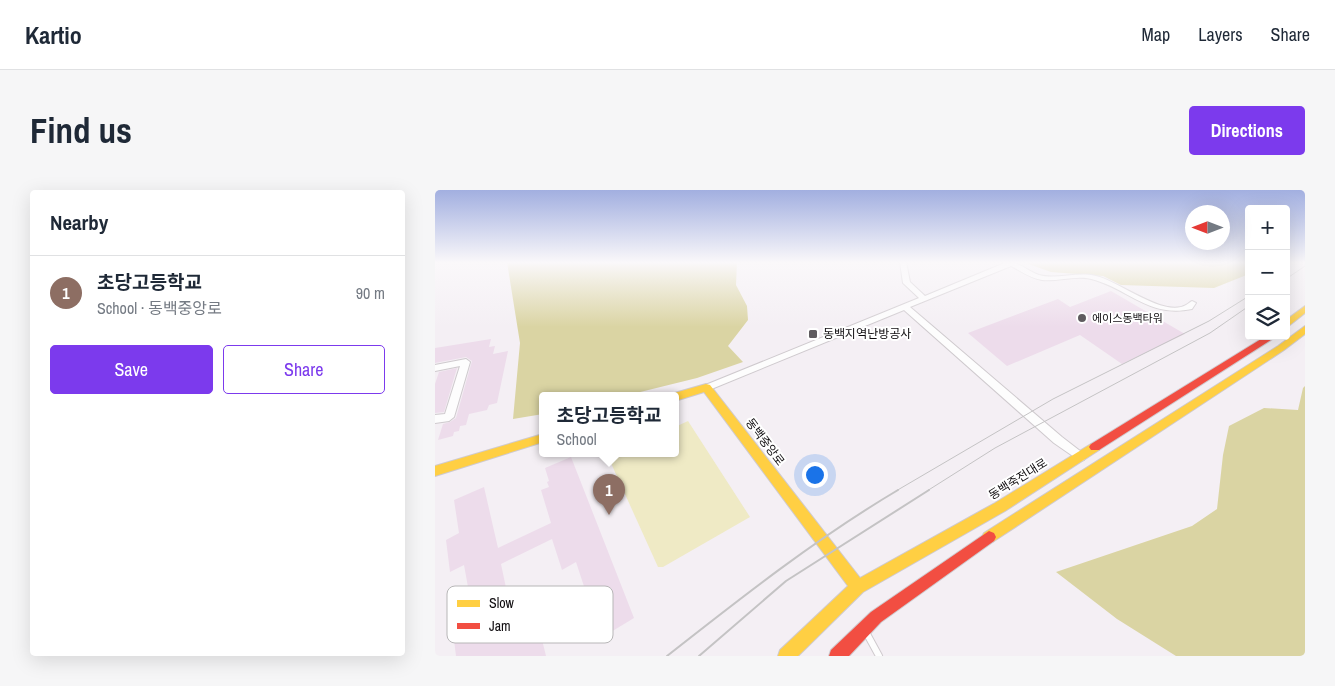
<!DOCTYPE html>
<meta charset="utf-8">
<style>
body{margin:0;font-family:"Archivo Narrow","Noto Sans KR",sans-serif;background:#f6f6f7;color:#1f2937}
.controls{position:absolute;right:15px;top:15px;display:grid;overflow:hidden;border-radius:5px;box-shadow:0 5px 20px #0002}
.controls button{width:45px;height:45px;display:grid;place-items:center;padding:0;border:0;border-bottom:1px solid #e0e1e3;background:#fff;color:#1f2937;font:25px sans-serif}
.compass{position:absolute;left:750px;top:15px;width:45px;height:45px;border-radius:50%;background:#fff;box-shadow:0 5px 20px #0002;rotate:270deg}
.you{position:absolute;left:379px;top:284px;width:18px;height:18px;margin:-12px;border:4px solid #fff;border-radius:50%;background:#1a73e8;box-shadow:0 0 0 8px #1a73e833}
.badge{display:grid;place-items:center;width:32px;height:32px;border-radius:50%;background:#7c3aed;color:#fff;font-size:16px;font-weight:700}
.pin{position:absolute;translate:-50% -41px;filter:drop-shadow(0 1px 2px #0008)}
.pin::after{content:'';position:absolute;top:26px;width:18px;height:15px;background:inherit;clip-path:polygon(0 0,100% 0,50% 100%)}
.popup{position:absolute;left:104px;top:202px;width:140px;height:65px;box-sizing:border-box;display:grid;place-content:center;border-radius:5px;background:#fff;filter:drop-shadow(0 1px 4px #0005);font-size:16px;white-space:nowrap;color:#747a83}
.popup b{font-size:19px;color:#1f2937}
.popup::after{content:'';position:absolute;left:50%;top:100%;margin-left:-10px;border:10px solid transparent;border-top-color:#fff}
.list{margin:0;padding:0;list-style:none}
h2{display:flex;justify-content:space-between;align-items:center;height:65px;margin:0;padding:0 20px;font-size:21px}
h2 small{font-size:16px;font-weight:400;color:#747a83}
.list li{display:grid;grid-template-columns:32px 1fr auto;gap:15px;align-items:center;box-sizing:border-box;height:75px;padding:0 20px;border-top:1px solid #e0e1e3}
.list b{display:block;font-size:19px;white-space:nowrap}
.list p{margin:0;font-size:16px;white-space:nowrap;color:#747a83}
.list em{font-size:16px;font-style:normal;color:#747a83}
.actions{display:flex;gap:10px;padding:15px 20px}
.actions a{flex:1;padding:11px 0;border:1px solid #7c3aed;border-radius:5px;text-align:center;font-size:18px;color:#7c3aed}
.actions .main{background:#7c3aed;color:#fff}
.icon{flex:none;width:28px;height:28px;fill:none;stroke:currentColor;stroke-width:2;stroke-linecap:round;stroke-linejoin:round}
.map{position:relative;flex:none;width:870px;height:466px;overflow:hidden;border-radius:5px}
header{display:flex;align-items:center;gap:30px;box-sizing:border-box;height:70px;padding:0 25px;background:#fff;border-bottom:1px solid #e0e1e3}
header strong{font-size:24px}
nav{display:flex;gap:28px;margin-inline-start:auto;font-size:18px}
.intro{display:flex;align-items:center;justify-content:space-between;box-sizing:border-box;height:120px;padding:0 30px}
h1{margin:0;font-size:35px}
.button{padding:12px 22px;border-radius:5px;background:#7c3aed;color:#fff;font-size:18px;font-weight:700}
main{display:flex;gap:30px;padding:0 30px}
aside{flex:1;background:#fff;border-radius:5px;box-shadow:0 5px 20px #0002}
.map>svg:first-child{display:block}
</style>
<header>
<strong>Kartio</strong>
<nav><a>Map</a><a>Layers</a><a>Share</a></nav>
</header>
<div class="intro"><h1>Find us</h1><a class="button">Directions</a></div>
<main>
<aside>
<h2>Nearby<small></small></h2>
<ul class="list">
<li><span class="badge" style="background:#8d6e63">1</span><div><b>초당고등학교</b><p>School · 동백중앙로</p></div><em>90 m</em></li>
</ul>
<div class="actions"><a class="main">Save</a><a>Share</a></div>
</aside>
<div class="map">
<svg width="870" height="466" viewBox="0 0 870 466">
<rect width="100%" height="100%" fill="#f4eff4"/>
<path fill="#efeac5" d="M 253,231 L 315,327 L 228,377 L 223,377 L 175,271 L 180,264 L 240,264 L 240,237 Z"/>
<path fill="#dad4a3" d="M 72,72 L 302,72 L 301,95 L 312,116 L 313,130 L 293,156 L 308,172 L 262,188 L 189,206 L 108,206 L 108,224 L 78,229 L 85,153 Z
M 588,72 L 814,72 L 814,84 L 779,98 L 686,95 L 668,86 L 616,82 Z
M 870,196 L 870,466 L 741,466 L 682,429 L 621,382 L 757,336 L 782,319 L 788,265 L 794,236 L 829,218 L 863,220 L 868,198 Z"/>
<path fill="#eddceb" d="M 676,101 L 750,144 L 687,174 L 645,145 L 572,176 L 533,143 L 623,109 L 635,117 Z
M 56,149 L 54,157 L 60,156 L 58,164 L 73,161 L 62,213 L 54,215 L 52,220 L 34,224 L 31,235 L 25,236 L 24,241 L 19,242 L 18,246 L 3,250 L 8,234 L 15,232 L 21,228 L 37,171 L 31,167 L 0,173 L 0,158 Z
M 22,178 L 9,222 L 0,223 L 0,194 L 4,182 Z
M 136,267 L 199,428 L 166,448 L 141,372 L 127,380 L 117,349 L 66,374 L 74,412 L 92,403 L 96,419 L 99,417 L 111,466 L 21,466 L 18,442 L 44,428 L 40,405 L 35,408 L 29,375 L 15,382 L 11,350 L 24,343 L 19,310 L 49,297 L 63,358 L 116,333 L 106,300 L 114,297 L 112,292 L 114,291 L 110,278 Z"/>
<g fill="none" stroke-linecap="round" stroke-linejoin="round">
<defs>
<path id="lane" d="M 432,444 L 444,466"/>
<path id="street" d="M 465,72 L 471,72 L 475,92 L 490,106 L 572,72 C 585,72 592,81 604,85 C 622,90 642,81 661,86 C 684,91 729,128 751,115 C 753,114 755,112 757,111 L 761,113 L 757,119 C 715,128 696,101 660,90 C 643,84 624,92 607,90 C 595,88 586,81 576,76 L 475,117 L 627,247 L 649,264 L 650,267 L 649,270 L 645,271 L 619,253 L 469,120 L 274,200 L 268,200 L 266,198 L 268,196 L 484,108 L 468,93 Z
M 31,169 L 35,172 L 19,227 L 14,231 L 0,233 L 0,225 L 10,224 L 25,176 L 0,181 L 0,175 Z"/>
<path id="slow" d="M 870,116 L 870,123 L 851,138 L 851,130 Z
M 870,136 L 870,144 L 849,160 L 559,351 L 554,353 L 549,351 L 547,347 L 549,343 L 843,156 Z
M 271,194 L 275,195 L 425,388 L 560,313 L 656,254 L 664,254 L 666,257 L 664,260 L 570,321 L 428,402 L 363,466 L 343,466 L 345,460 L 413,396 L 269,202 L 240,211 L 240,206 L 235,206 L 236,204 Z
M 108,244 L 108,252 L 0,286 L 0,276 Z"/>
<path id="jam" d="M 831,146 L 842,146 L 664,260 L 656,260 L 654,257 L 656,254 Z
M 554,341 L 559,343 L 561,347 L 559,351 L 446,432 L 414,466 L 394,466 L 396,460 L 436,422 Z"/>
</defs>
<use href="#lane" stroke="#cfcace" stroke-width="8"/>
<use href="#street" stroke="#cfcace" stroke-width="2"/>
<use href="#slow" stroke="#cfcace" stroke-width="2"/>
<use href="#jam" stroke="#cfcace" stroke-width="2"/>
<use href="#lane" stroke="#fdfdfd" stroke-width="6"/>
<use href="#street" fill="#fdfdfd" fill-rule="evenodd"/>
<use href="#slow" fill="#ffcf43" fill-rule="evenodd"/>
<use href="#jam" fill="#f24e42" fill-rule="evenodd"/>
<path stroke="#c4c3c4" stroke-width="1" d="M 851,89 L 870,76
M 461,301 L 618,209 L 774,131 L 814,106
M 492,301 L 560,258 L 775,143 L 814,116"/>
<path stroke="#c4c3c4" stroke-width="2" d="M 232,466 C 307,407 382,348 463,300
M 264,466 L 351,391 L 494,300"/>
</g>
<linearGradient id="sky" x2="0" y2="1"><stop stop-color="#a2afe0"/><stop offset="0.53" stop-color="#faf8fa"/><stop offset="1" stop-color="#faf8fa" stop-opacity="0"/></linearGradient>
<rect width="870" height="137" fill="url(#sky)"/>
<g fill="#5f5b5f" stroke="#fff" stroke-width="2">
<circle cx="647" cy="128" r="5"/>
<rect x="373" y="139" width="10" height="10" rx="2.5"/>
</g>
<g text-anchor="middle" stroke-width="4" stroke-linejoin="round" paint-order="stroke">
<g font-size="11" fill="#0f0c0f" stroke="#fff" text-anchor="start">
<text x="657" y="132">에이스동백타워</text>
</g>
<g font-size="12" fill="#0f0c0f" stroke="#fff" text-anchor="start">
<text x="388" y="148">동백지역난방공사</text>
</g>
<g font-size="12" fill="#0f0c0f" stroke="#fff">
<text transform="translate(330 252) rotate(53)" y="4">동백중앙로</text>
<text transform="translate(583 289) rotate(-32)" y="4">동백죽전대로</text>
</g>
</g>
<rect x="12" y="396" width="166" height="57" rx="8" fill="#fff" stroke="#b7b6b7" stroke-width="1"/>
<rect x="22" y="410" width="23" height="7" fill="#ffcf43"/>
<rect x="22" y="433" width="23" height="6" fill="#f24e42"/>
<g font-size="14" fill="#0f0c0f">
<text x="54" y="418">Slow</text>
<text x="54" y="441">Jam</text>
</g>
</svg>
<div class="controls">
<button>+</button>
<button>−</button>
<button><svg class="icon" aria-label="layers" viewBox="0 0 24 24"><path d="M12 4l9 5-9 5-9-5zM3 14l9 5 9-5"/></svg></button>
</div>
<svg class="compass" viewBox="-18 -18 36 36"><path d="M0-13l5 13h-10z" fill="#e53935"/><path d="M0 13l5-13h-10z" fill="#747a83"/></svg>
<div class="you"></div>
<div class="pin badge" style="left:174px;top:325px;background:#8d6e63">1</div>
<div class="popup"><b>초당고등학교</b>School</div>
</div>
</main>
